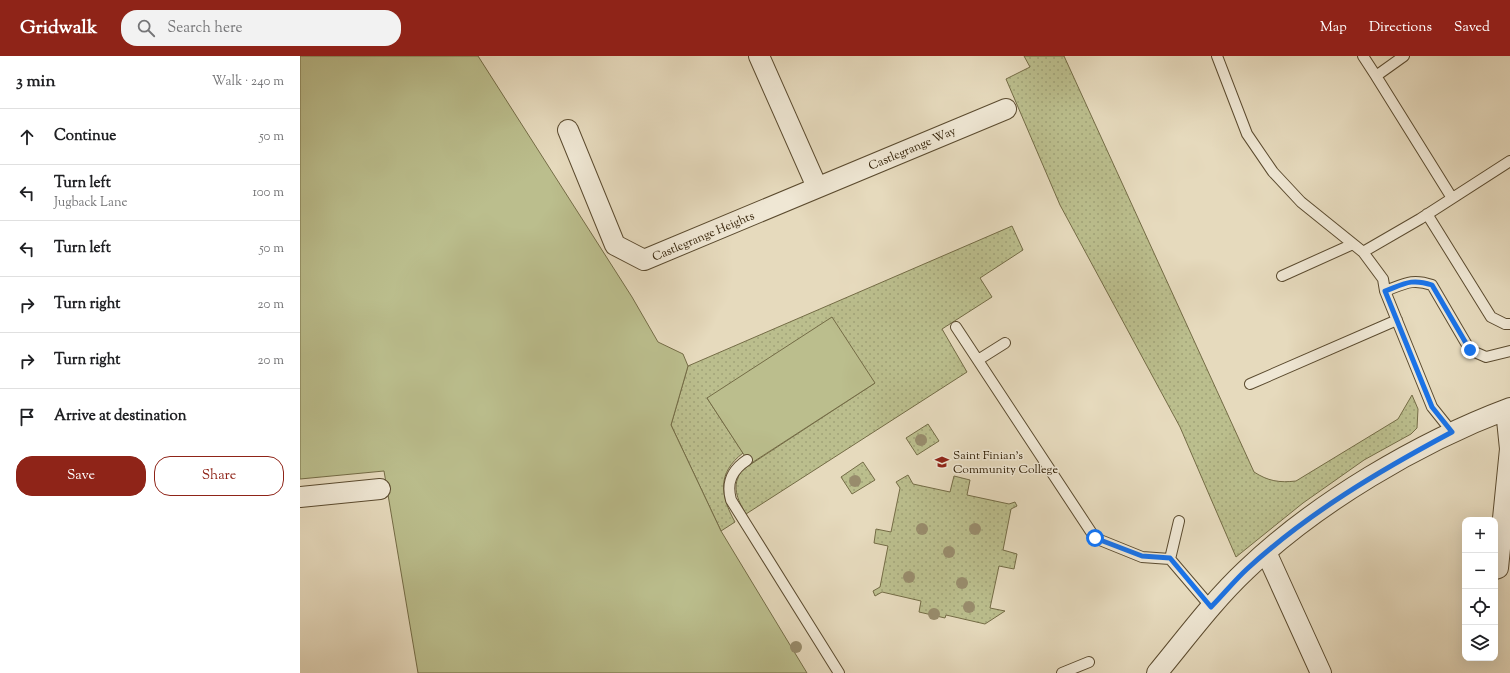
<!DOCTYPE html>
<meta charset="utf-8">
<style>
body{margin:0;font-family:"Sorts Mill Goudy",serif;background:#f2f2f2;color:#202124}
.controls{position:absolute;right:12px;bottom:12px;display:grid;overflow:hidden;border-radius:8px;box-shadow:0 4px 16px #0002}
.controls button{width:36px;height:36px;display:grid;place-items:center;padding:0;border:0;border-bottom:1px solid #e0e0e0;background:#fff;color:#202124;font:20px sans-serif}
.stop{position:absolute;width:12px;height:12px;margin:-9px;border:3px solid #1a73e8;border-radius:50%;background:#fff}
.stop.end{background:#1a73e8;border-color:#fff;box-shadow:0 1px 4px #0008}
.list{margin:0;padding:0;list-style:none}
h2{display:flex;justify-content:space-between;align-items:center;height:52px;margin:0;padding:0 16px;font-size:17px}
h2 small{font-size:13px;font-weight:400;color:#757577}
.list li{display:grid;grid-template-columns:26px 1fr auto;gap:12px;align-items:center;box-sizing:border-box;height:56px;padding:0 16px;border-top:1px solid #e0e0e0}
.list b{display:block;font-size:15px;white-space:nowrap}
.list p{margin:0;font-size:13px;white-space:nowrap;color:#757577}
.list em{font-size:13px;font-style:normal;color:#757577}
.actions{display:flex;gap:8px;padding:12px 16px}
.actions a{flex:1;padding:9px 0;border:1px solid #8f2418;border-radius:16px;text-align:center;font-size:14px;color:#8f2418}
.actions .main{background:#8f2418;color:#fff}
.icon{flex:none;width:22px;height:22px;fill:none;stroke:currentColor;stroke-width:2;stroke-linecap:round;stroke-linejoin:round}
.map{position:relative;flex:none;width:1210px;height:617px;overflow:hidden}
header{display:flex;align-items:center;gap:24px;box-sizing:border-box;height:56px;padding:0 20px;background:#8f2418;color:#fff}
header strong{font-size:19px}
nav{display:flex;gap:22px;margin-inline-start:auto;font-size:14px}
.search{width:280px;height:36px;background:#f2f2f2;display:flex;align-items:center;gap:10px;box-sizing:border-box;padding:0 14px;border-radius:16px;color:#757577;font-size:15px}
main{display:flex}
aside{flex:1;background:#fff}
.map>svg:first-child{display:block}
</style>
<header>
<strong>Gridwalk</strong>
<div class="search"><svg class="icon" aria-label="search" viewBox="0 0 24 24"><circle cx="10" cy="10" r="6"/><path d="M15 15l6 6"/></svg>Search here</div>
<nav><a>Map</a><a>Directions</a><a>Saved</a></nav>
</header>
<main>
<aside>
<h2>3 min<small>Walk · 240 m</small></h2>
<ul class="list">
<li><svg class="icon" aria-label="ahead" viewBox="0 0 24 24"><path d="M12 20V5M6 11l6-6 6 6"/></svg><div><b>Continue</b></div><em>50 m</em></li>
<li><svg class="icon" aria-label="left" viewBox="0 0 24 24"><path d="M17 20v-9H6M10 6l-5 5 5 5"/></svg><div><b>Turn left</b><p>Jugback Lane</p></div><em>100 m</em></li>
<li><svg class="icon" aria-label="left" viewBox="0 0 24 24"><path d="M17 20v-9H6M10 6l-5 5 5 5"/></svg><div><b>Turn left</b></div><em>50 m</em></li>
<li><svg class="icon" aria-label="right" viewBox="0 0 24 24"><path d="M7 20v-9h11M14 6l5 5-5 5"/></svg><div><b>Turn right</b></div><em>20 m</em></li>
<li><svg class="icon" aria-label="right" viewBox="0 0 24 24"><path d="M7 20v-9h11M14 6l5 5-5 5"/></svg><div><b>Turn right</b></div><em>20 m</em></li>
<li><svg class="icon" aria-label="arrive" viewBox="0 0 24 24"><path d="M6 21V4h12l-3 4 3 4H6"/></svg><div><b>Arrive at destination</b></div></li>
</ul>
<div class="actions"><a class="main">Save</a><a>Share</a></div>
</aside>
<div class="map">
<svg width="1210" height="617" viewBox="0 0 1210 617">
<defs>
<pattern id="grass-dots" width="8" height="8" patternUnits="userSpaceOnUse"><rect width="8" height="8" fill="#bbbe8d"/><path d="M2 2h.1M6 6h.1" fill="none" stroke="#a1a378" stroke-width="1.8" stroke-linecap="round"/></pattern>
</defs>
<rect width="100%" height="100%" fill="#e6dabd"/>
<filter id="stains"><feTurbulence type="fractalNoise" baseFrequency=".005" numOctaves="4"/><feColorMatrix values="0 0 0 0 .2 0 0 0 0 .09 0 0 0 0 .02 0 0 0 .5 -.17"/></filter>
<radialGradient id="worn" r=".72"><stop offset=".6" stop-color="#630" stop-opacity="0"/><stop offset="1" stop-color="#630" stop-opacity=".3"/></radialGradient>
<path fill="url(#grass-dots)" stroke="#746c46" d="M 724,0 L 764,0 L 954,416 C 968,425 979,427 996,425 L 1098,363 L 1112,339 L 1118,353 L 1117,372 L 1111,378 L 1064,404 L 1003,447 L 936,501 L 880,371 L 760,149 L 706,23 L 730,11 Z
M 712,170 L 723,194 L 680,222 L 692,241 L 642,273 L 667,316 L 446,458 C 437,443 431,430 442,414 L 575,327 L 407,342 L 443,397 C 417,417 420,439 435,466 L 421,475 L 371,369 L 388,310 Z
M 628,368 L 639,385 L 617,399 L 606,382 Z
M 563,406 L 575,424 L 552,438 L 541,421 Z
M 608,419 L 613,428 L 650,436 L 654,420 L 670,424 L 667,439 L 709,448 L 715,446 L 717,450 L 711,453 L 703,494 L 717,498 L 714,513 L 699,510 L 690,552 L 705,555 L 685,568 L 646,559 L 645,562 L 619,556 L 621,545 L 582,536 L 575,540 L 573,535 L 580,531 L 588,490 L 574,487 L 576,473 L 591,476 L 600,432 L 596,426 Z"/>
<path fill="#bbbe8d" stroke="#746c46" d="M 0,0 L 178,0 L 332,241 L 358,286 L 383,298 L 388,310 L 371,369 L 421,475 L 507,617 L 118,617 L 84,415 L 0,423 Z
M 532,261 L 575,327 L 450,408 L 407,342 Z"/>
<g fill="none" stroke-linecap="round" stroke-linejoin="round">
<defs>
<path id="service" d="M 917,0 L 947,78 L 973,116 L 1001,146 L 1063,196 L 1083,223 L 1085,235 L 1132,351 L 1152,376
M 1063,0 L 1076,20 L 1104,0
M 1076,20 L 1152,142
M 1127,158 L 1191,261 L 1205,268 L 1210,268
M 1063,196 L 1120,163 L 1210,105
M 982,220 L 1053,188
M 1085,235 C 1104,228 1112,222 1132,229 L 1170,294 L 1186,301 L 1210,295
M 656,271 L 795,482 L 842,501 L 870,503 L 879,465
M 678,304 L 705,287
M 950,328 L 1097,264
M 447,404 C 432,414 426,426 431,444 L 539,617
M 870,503 L 911,551
M 762,617 L 789,606"/>
<path id="minor" d="M 459,0 L 517,131
M 268,74 L 315,189 L 344,204 L 706,53
M 0,441 L 80,433
M 966,496 L 1021,617
M 1195,513 L 1198,512 L 1210,393 L 1206,354
M 857,617 C 886,582 913,545 946,514 C 1016,447 1119,386 1210,352"/>
</defs>
<use href="#service" stroke="#5b4b2f" stroke-width="12"/>
<use href="#minor" stroke="#5b4b2f" stroke-width="22"/>
<use href="#service" stroke="#efe7d4" stroke-width="10"/>
<use href="#minor" stroke="#efe7d4" stroke-width="20"/>
</g>
<g fill="#988c6c">
<circle cx="621" cy="384" r="6"/>
<circle cx="555" cy="425" r="6"/>
<circle cx="622" cy="473" r="6"/>
<circle cx="675" cy="473" r="6"/>
<circle cx="649" cy="496" r="6"/>
<circle cx="609" cy="521" r="6"/>
<circle cx="662" cy="527" r="6"/>
<circle cx="669" cy="551" r="6"/>
<circle cx="634" cy="558" r="6"/>
<circle cx="496" cy="591" r="6"/>
</g>
<g fill="none" stroke-linecap="round" stroke-linejoin="round">
<path stroke="#1a73e8" stroke-width="5" d="M 795,482 L 842,500 L 870,502 L 911,551 C 923,539 934,525 947,513 C 1008,457 1079,415 1152,376 L 1132,351 L 1085,235 C 1104,228 1111,222 1132,229 L 1170,294"/>
</g>
<defs>
<symbol id="school-bare" viewBox="-9 -9 18 18"><path d="M0-5L7-2L0 1L-7-2ZM-4 1L0 2.5L4 1V4Q0 6-4 4Z" fill="#8f2418" stroke="#efe7d4" stroke-width="2.5" paint-order="stroke"/></symbol>
</defs>
<g fill-rule="evenodd">
<use href="#school-bare" x="632" y="396" width="20" height="20"/>
</g>
<g text-anchor="middle" stroke-width="3" stroke-linejoin="round" paint-order="stroke">
<g font-size="12" fill="#2d1b00" stroke="#efe7d4">
<text transform="translate(612 92) rotate(-23)" y="4">Castlegrange Way</text>
<text transform="translate(403 180) rotate(-23)" y="4">Castlegrange Heights</text>
</g>
<g font-size="12" fill="#2d1b00" stroke="#efe7d4" text-anchor="start">
<text x="653" y="403">Saint Finian's<tspan x="653" dy="14">Community College</tspan></text>
</g>
</g>
<rect width="100%" height="100%" filter="url(#stains)"/>
<rect width="100%" height="100%" fill="url(#worn)"/>
</svg>
<div class="controls">
<button>+</button>
<button>−</button>
<button><svg class="icon" aria-label="locate" viewBox="0 0 24 24"><circle cx="12" cy="12" r="6"/><path d="M12 2v4M12 18v4M2 12h4M18 12h4"/></svg></button>
<button><svg class="icon" aria-label="layers" viewBox="0 0 24 24"><path d="M12 4l9 5-9 5-9-5zM3 14l9 5 9-5"/></svg></button>
</div>
<div class="stop" style="left:795px;top:482px"></div>
<div class="stop end" style="left:1170px;top:294px"></div>
</div>
</main>
